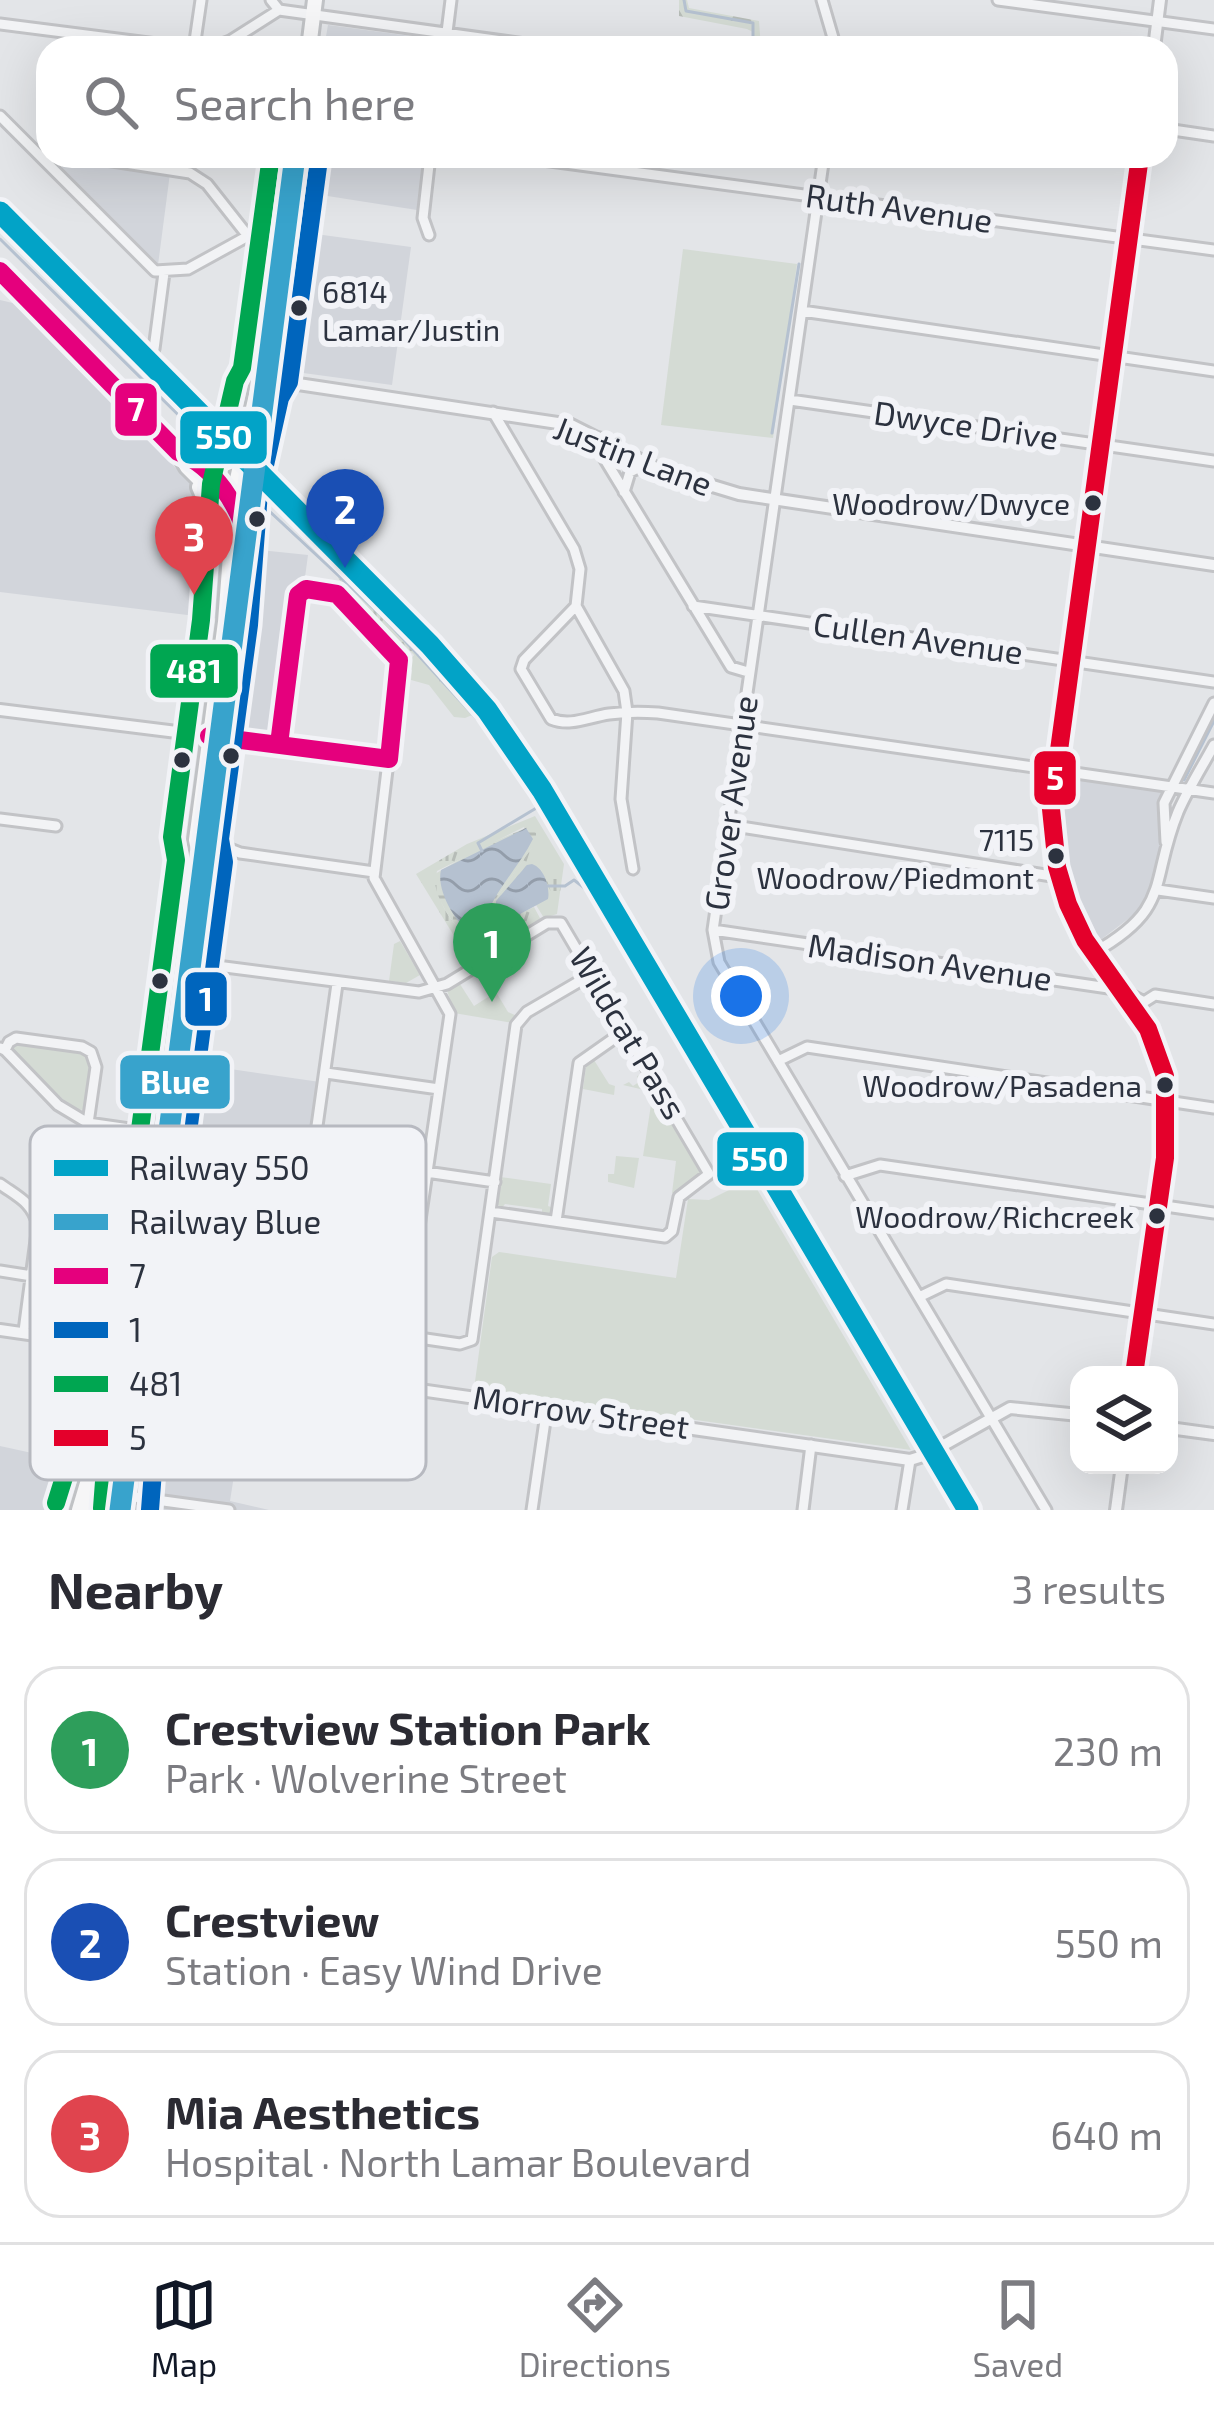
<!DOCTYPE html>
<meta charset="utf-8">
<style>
body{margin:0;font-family:"Exo 2",sans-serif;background:#f2f2f3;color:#2b2b33}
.controls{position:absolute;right:36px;bottom:36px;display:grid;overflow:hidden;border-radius:24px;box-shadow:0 12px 48px #0002}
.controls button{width:108px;height:108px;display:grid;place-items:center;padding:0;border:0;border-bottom:3px solid #e1e1e2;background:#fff;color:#2b2b33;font:60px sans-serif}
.you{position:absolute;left:741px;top:996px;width:42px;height:42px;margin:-30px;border:9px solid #fff;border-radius:50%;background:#1a73e8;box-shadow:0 0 0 18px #1a73e833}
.badge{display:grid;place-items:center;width:78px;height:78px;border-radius:50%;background:#111827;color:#fff;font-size:39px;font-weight:700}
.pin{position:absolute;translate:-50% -99px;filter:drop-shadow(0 3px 6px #0008)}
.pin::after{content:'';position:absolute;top:63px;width:42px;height:36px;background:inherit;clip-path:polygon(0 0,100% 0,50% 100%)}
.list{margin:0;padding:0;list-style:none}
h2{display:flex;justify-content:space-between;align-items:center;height:156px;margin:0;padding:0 48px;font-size:51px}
h2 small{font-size:39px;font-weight:400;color:#7c7c81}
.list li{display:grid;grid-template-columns:78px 1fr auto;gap:36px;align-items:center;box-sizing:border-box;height:168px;margin:0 24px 24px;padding:0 24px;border:3px solid #e1e1e2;border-radius:36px}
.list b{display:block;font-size:45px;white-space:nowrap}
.list p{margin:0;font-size:39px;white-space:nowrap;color:#7c7c81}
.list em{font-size:39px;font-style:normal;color:#7c7c81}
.icon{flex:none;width:66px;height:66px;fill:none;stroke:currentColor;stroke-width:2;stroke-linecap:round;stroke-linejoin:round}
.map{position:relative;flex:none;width:1214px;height:1510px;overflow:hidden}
.search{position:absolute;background:#fff;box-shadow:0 12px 48px #0002;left:36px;right:36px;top:36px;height:132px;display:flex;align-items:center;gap:30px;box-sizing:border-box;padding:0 42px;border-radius:36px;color:#7c7c81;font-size:45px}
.sheet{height:732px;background:#fff}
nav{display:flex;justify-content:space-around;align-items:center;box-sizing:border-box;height:168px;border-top:3px solid #e1e1e2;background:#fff;font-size:33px;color:#7c7c81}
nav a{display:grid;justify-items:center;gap:6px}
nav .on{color:#111827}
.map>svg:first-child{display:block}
</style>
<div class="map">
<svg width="1214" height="1510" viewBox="0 0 1214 1510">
<defs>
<pattern id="grass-tufts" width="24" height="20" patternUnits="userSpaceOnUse" patternTransform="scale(3)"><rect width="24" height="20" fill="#d4dbd4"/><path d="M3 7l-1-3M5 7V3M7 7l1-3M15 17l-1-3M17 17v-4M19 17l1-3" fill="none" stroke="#b6bcb7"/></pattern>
<pattern id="forest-firs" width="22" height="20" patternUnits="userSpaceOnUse" patternTransform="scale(3)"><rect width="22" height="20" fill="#d4dbd4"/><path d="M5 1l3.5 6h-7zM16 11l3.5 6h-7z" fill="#b6bcb7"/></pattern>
<pattern id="wetland-marsh" width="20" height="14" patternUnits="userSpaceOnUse" patternTransform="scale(3)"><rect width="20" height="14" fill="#d4dbd4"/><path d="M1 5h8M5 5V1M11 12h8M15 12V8" fill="none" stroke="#b6bcb7"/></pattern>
<pattern id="water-waves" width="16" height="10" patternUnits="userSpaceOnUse" patternTransform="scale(3)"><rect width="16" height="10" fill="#b5c1d0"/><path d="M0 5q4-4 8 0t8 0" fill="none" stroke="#939daa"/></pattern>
</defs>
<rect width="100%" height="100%" fill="#e3e5e8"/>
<path fill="#d2d5db" d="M 328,25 L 441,40 L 440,48 L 324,48 Z
M 307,156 L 424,156 L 417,210 L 302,192 Z
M 70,159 L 170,173 L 158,265 L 62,172 L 62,162 Z
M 301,232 L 411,247 L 392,385 L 281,370 Z
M 0,300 L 17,304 L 198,491 L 218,536 L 222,581 L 220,619 L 0,592 Z
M 260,550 L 308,555 L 284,733 L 239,730 Z
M 1059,776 L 1164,791 L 1158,821 L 1160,850 L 1152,889 L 1136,913 L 1095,944 L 1080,919 L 1062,865 L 1056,808 Z
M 189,1063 L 320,1082 L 310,1148 L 182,1130 Z
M 150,1361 L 211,1367 L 204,1426 L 241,1431 L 230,1501 L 269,1510 L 134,1510 Z
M 0,1446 L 73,1462 L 60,1510 L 0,1510 Z"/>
<path fill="url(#grass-tufts)" d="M 344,572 L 358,585 L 364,581 L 477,713 L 465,718 L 454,717 L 429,685 L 411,680 L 412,670 L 406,666 L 414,655 L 338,578 Z
M 535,816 L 564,864 L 557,914 L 544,918 L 536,905 L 550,892 L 541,870 L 494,908 L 495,921 L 485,923 L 492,904 L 532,847 L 524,827 L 437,871 C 432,894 450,923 468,937 L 534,907 L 541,920 L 467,957 L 416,874 L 467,844 Z"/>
<path fill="url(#forest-firs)" d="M 679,0 L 687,0 L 689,8 L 759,21 L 761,48 L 752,48 L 753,32 L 747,29 L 679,16 Z"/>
<path fill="url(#wetland-marsh)" d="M 528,827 L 536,833 L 536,842 L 492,904 L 485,923 L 495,921 L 496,901 L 527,865 L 541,870 L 551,892 L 536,905 L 468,937 C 452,925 432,894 435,874 L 479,848 Z"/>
<path fill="#d4dbd4" d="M 683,249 L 797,264 L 773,438 L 661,425 Z
M 400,941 L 420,975 L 406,983 L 389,981 L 394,944 Z
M 458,981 L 474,1006 L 496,992 L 508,1012 L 517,1016 L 513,1023 L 454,1013 L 447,990 Z
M 15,1043 L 87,1055 L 91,1064 L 85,1110 L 73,1109 L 12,1051 Z
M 594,1060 L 609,1084 L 615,1086 L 614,1095 L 583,1089 L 586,1067 Z
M 645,1073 L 696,1166 L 704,1169 L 702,1177 L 676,1193 L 672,1193 L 676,1161 L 643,1156 L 653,1092 L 623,1085 L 629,1082 L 633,1086 L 639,1082 L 637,1076 Z
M 616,1156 L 639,1158 L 634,1188 L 608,1182 L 608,1174 L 614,1174 Z
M 500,1177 L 551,1184 L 548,1206 L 554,1208 L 553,1212 L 542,1215 L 542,1209 L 505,1204 L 501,1209 L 496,1202 Z
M 751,1179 L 911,1450 L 474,1389 L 492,1257 L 499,1252 L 676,1278 L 688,1199 L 709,1200 Z"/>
<path fill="url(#water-waves)" d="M 526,828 L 533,839 C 518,869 490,895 483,927 L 471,934 C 455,922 436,890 441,870 Z
M 532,864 C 546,869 550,890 548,899 L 507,921 L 495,921 L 496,901 L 527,865 Z"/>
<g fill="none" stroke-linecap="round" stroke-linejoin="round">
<path stroke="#b5c1d0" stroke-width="3" d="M 684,0 L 686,11 L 753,23 L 753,48
M 0,239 L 221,457
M 772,433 L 799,264
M 267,509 L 384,618 L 476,718 L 497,741 L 538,807 L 478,843 L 482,851
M 1184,780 L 1214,721
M 548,886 L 565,886 L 574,880 L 591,893 L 753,1168"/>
<defs>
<path id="minor" d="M 271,0 L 279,10 L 554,48
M 822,0 L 836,48
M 998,0 L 1214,29
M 0,24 L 188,48
M 194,48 L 201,0
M 211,48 L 230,41 L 279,10
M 445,48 L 451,0
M 0,116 L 155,271 L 188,269 L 248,236 L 283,241
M 1166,129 L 1214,136
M 80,156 L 190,173 L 207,184 L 248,236
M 513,156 L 1214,250
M 824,156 L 713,930 L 719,962 L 1046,1510
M 429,235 L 423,218 L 430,156
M 802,311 L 1214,371
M 154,349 L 164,273
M 790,400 L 1214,461
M 493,412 L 574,549 L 580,569 L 576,606 L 624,691 L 627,712 L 621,799 L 633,869
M 600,438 L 601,453 L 731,667 L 748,672
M 624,492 L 630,472 L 646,464
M 576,606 L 524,660 L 521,669 L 551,719 C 571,727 588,717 609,714 C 625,712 642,712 658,713 L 1214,793
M 693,606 L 1214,682
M 222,737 L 389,759
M 279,744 L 298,595 L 306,589 L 337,594 L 400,662 L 374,878 L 450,1014 L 396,1385
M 0,819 L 56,826
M 728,825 L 1058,877
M 210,841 L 240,853 L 374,872
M 1166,842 L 1164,803 L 1214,703
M 1158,890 L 1214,898
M 713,930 L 1122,990 L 1144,1002 L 1155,995 L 1214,1004
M 1093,953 C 1173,908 1149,883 1178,812 C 1188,789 1202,767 1214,745
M 186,962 L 419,992 L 447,984 L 547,923 L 561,923 L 709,1174 L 679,1197 L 672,1231 L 665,1237 L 491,1212
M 0,1048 L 5,1050 L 9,1042 L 16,1038 L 82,1047 L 91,1052 L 96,1067 L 88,1123
M 5,1050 L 58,1105 L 88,1123 L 495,1182
M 778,1061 L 807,1047 L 1214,1108
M 326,1073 L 439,1089
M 845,1176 L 880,1165 L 1214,1213
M 0,1184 C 18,1197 32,1202 38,1225 L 24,1331
M 556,1221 L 579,1063 L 626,1030
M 309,1240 L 415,1254
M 0,1271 L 32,1276
M 919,1297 L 946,1284 L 1214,1324
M 242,1312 L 460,1344 L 472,1340 L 516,1025 L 527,1012 L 592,974
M 297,1320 L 309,1240 L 307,1197 L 337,984
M 127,1496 L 229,1510
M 532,1510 L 547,1407
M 803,1510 L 811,1445
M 902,1510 L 910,1460"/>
<path id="tertiary" d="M 1154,48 L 1160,0
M 265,379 L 571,425 L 660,470 L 739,494 L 1214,565
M 0,710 L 209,736
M 0,1330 L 910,1460 L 926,1455 L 1010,1408 L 1079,1415
M 1134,1375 C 1141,1323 1148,1272 1156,1220 C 1163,1165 1176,1110 1160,1056 C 1147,1017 1120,989 1096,956 C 1065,914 1051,860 1051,809 L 1140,156
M 1169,1428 L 1214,1434
M 1116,1510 L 1122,1465"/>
<path id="primary" d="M 309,48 L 315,0
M 0,271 L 178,452 L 187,467 L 222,502 L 234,503
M 195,459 L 224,492
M 198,461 L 218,467 L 243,456
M 199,487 L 228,554
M 200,859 L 196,840 L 225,622 L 235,488 L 258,386 L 265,379
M 79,1510 L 99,1443
M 93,1510 L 123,1369 L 135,1347
M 110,1510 L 132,1404 L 137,1371 L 135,1347 L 192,915 L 200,859 L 210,841 L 269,388 L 265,379 L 295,156
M 126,1510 L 131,1446"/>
</defs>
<use href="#minor" stroke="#c2c3c6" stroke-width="15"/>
<use href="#tertiary" stroke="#c2c3c6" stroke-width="16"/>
<use href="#primary" stroke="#c0c2c5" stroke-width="20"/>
<use href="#minor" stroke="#f2f3f5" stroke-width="9"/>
<use href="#tertiary" stroke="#f2f3f5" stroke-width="10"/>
<use href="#primary" stroke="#f6f6f7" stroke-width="14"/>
<defs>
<path id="bus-1" d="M 0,271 L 178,452 C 215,467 239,506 249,543 L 225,737
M 306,589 L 337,594 L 399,660 L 389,759
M 209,736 L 389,759
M 279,744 L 298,595 L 306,589"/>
<path id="bus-2" d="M 104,1510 L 145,1378 L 159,1350 L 224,862 L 220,839 L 249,625 L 259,492 L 280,398 L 289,382 L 319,159
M 150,1510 L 160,1380"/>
<path id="bus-3" d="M 56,1503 L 100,1362 L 112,1339 L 176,860 L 172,837 L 201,620 L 211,484 L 235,381 L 242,368 L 271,156
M 102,1508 L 112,1376"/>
<path id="bus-4" d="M 1134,1375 L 1165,1158 L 1165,1076 L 1148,1029 L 1085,940 L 1068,904 L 1057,867 L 1051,809 L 1140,156"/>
</defs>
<use href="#bus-1" stroke="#f2f3f7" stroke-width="27"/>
<use href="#bus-2" stroke="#f2f3f7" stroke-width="27"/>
<use href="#bus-3" stroke="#f2f3f7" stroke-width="27"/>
<use href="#bus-4" stroke="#f2f3f7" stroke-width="27"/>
<use href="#bus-1" stroke="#e5007d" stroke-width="18"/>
<use href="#bus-2" stroke="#0065bd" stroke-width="18"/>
<use href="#bus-3" stroke="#00a651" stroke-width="18"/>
<use href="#bus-4" stroke="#e4002b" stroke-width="18"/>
<defs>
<path id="rail-1" d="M 0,212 L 430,645 L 487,710 L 542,790 L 968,1510"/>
<path id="rail-2" d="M 120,1510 L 295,156"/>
</defs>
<use href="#rail-1" stroke="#f2f3f7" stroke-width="30"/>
<use href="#rail-2" stroke="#f2f3f7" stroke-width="30"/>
<use href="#rail-1" stroke="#02a3c7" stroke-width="21"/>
<use href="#rail-2" stroke="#38a3cc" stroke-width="21"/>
</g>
<g fill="#2c323f" stroke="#f2f3f7" stroke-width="4.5">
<circle cx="299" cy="308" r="10"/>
<circle cx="1093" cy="503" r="10"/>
<circle cx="257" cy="519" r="10"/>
<circle cx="231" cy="756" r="10"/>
<circle cx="182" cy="760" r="10"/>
<circle cx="1056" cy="856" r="10"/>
<circle cx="160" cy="981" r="10"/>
<circle cx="1165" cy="1085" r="10"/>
<circle cx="1157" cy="1216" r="10"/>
</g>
<g text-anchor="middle" stroke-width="12" stroke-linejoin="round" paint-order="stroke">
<g font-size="30" fill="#2c323f" stroke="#f2f3f7" text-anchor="end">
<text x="322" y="303" text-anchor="start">6814<tspan x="322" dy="38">Lamar/Justin</tspan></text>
<text x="1070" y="515">Woodrow/Dwyce</text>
<text x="1034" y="851">7115<tspan x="1034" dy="38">Woodrow/Piedmont</tspan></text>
<text x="1142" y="1097">Woodrow/Pasadena</text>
<text x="1134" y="1228">Woodrow/Richcreek</text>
</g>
<g font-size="33" fill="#2c323f" stroke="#f2f3f7">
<text transform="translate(899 208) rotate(8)" y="12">Ruth Avenue</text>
<text transform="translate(966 425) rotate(8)" y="12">Dwyce Drive</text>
<text transform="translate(633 456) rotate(21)" y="12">Justin Lane</text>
<text transform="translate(918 638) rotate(8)" y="12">Cullen Avenue</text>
<text transform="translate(731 803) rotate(-82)" y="12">Grover Avenue</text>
<text transform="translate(930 962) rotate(8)" y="12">Madison Avenue</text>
<text transform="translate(628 1033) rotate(59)" y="12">Wildcat Pass</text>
<text transform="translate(581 1412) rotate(8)" y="12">Morrow Street</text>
</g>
</g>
<rect x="30" y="1126" width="396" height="354" rx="18" fill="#f2f3f7" stroke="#b7b9c0" stroke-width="3"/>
<rect x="54" y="1160" width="54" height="16" fill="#02a3c7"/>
<rect x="54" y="1214" width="54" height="16" fill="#38a3cc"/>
<rect x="54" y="1268" width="54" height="16" fill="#e5007d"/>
<rect x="54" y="1322" width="54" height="16" fill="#0065bd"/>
<rect x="54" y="1376" width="54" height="16" fill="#00a651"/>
<rect x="54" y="1430" width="54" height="16" fill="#e4002b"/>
<g font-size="33" fill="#2c323f">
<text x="129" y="1180">Railway 550</text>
<text x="129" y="1234">Railway Blue</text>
<text x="129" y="1288">7</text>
<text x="129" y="1342">1</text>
<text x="129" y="1396">481</text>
<text x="129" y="1450">5</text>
</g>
<g stroke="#f2f3f7" stroke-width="4.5">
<rect x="113" y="381" width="46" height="57" rx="12" fill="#e5007d"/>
<rect x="178" y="409" width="91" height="57" rx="12" fill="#02a3c7"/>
<rect x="148" y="642" width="92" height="58" rx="12" fill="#00a651"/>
<rect x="1032" y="749" width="46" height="58" rx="12" fill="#e4002b"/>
<rect x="183" y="970" width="46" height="58" rx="12" fill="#0065bd"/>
<rect x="118" y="1053" width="114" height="58" rx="12" fill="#38a3cc"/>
<rect x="715" y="1130" width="91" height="58" rx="12" fill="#02a3c7"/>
</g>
<g font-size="33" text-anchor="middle" font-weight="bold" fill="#fff">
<text x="136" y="421">7</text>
<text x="224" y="449">550</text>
<text x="194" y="683">481</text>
<text x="1055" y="790">5</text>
<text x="206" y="1011">1</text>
<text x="175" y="1094">Blue</text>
<text x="760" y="1171">550</text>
</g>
</svg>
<div class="controls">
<button><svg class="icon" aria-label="layers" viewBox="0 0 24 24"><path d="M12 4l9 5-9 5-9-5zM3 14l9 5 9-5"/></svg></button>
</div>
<div class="you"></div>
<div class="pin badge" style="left:492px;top:1002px;background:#2e9e5b">1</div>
<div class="pin badge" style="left:345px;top:568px;background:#1a4fb4">2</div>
<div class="pin badge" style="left:194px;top:595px;background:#e0444e">3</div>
<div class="search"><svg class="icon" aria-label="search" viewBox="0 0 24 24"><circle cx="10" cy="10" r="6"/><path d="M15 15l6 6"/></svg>Search here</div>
</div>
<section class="sheet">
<h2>Nearby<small>3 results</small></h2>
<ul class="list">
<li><span class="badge" style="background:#2e9e5b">1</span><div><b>Crestview Station Park</b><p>Park · Wolverine Street</p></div><em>230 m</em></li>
<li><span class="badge" style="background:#1a4fb4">2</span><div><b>Crestview</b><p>Station · Easy Wind Drive</p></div><em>550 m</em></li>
<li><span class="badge" style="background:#e0444e">3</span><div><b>Mia Aesthetics</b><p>Hospital · North Lamar Boulevard</p></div><em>640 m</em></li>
</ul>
</section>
<nav>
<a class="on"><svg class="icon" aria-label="map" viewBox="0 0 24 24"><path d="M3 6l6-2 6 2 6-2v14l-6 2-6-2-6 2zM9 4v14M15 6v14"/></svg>Map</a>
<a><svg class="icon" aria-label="directions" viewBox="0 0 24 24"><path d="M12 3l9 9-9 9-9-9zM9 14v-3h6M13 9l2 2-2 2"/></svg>Directions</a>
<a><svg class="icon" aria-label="saved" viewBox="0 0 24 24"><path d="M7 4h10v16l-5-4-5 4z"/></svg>Saved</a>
</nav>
